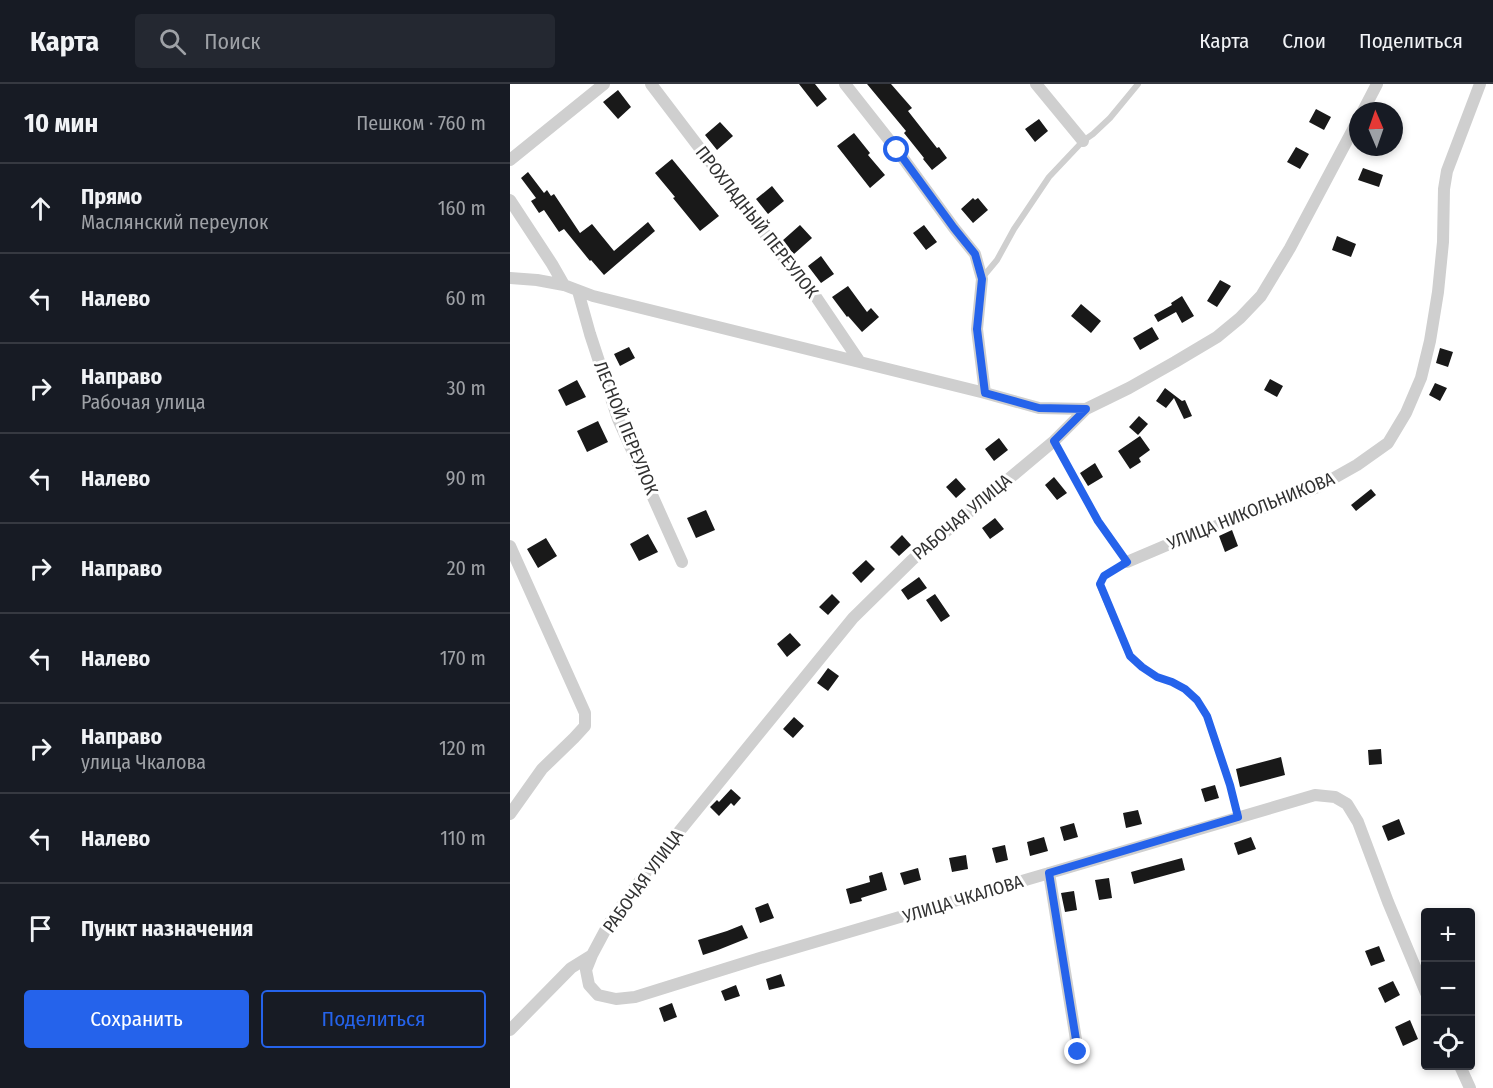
<!DOCTYPE html>
<html lang="ru">
<meta charset="utf-8">
<style>
body{margin:0;font-family:"Fira Sans Condensed",sans-serif;background:#242831;color:#f1f3f6}
.controls{position:absolute;right:18px;bottom:18px;display:grid;overflow:hidden;border-radius:6px;box-shadow:0 3px 9px #0003}
.controls button{width:54px;height:54px;display:grid;place-items:center;padding:0;border:0;border-bottom:2px solid #363941;background:#171b24;color:#f1f3f6;font:30px sans-serif}
.compass{position:absolute;left:839px;top:18px;width:54px;height:54px;border-radius:50%;background:#171b24;box-shadow:0 3px 9px #0003;rotate:358deg}
.stop{position:absolute;width:18px;height:18px;margin:-14px;border:4px solid #2563eb;border-radius:50%;background:#fff}
.stop.end{background:#2563eb;border-color:#fff;box-shadow:0 2px 6px #0008}
.list{margin:0;padding:0;list-style:none}
h2{display:flex;justify-content:space-between;align-items:center;height:78px;margin:0;padding:0 24px;font-size:26px}
h2 small{font-size:20px;font-weight:400;color:#9ea1a6}
.list li{display:grid;grid-template-columns:39px 1fr auto;gap:18px;align-items:center;box-sizing:border-box;height:90px;padding:0 24px;border-top:2px solid #363941}
.list b{display:block;font-size:22px;white-space:nowrap}
.list p{margin:0;font-size:20px;white-space:nowrap;color:#9ea1a6}
.list em{font-size:20px;font-style:normal;color:#9ea1a6}
.actions{display:flex;gap:12px;padding:18px 24px}
.actions a{flex:1;padding:14px 0;border:2px solid #2563eb;border-radius:6px;text-align:center;font-size:21px;color:#2563eb}
.actions .main{background:#2563eb;color:#fff}
.icon{flex:none;width:33px;height:33px;fill:none;stroke:currentColor;stroke-width:2;stroke-linecap:round;stroke-linejoin:round}
.map{position:relative;flex:none;width:983px;height:1004px;overflow:hidden}
header{display:flex;align-items:center;gap:36px;box-sizing:border-box;height:84px;padding:0 30px;background:#171b24;border-bottom:2px solid #363941}
header strong{font-size:28px}
nav{display:flex;gap:33px;margin-inline-start:auto;font-size:21px}
.search{width:420px;height:54px;background:#242831;display:flex;align-items:center;gap:15px;box-sizing:border-box;padding:0 21px;border-radius:6px;color:#9ea1a6;font-size:22px}
main{display:flex}
aside{flex:1;background:#171b24}
.map>svg:first-child{display:block}
</style>
<header>
<strong>Карта</strong>
<div class="search"><svg class="icon" aria-label="search" viewBox="0 0 24 24"><circle cx="10" cy="10" r="6"/><path d="M15 15l6 6"/></svg>Поиск</div>
<nav><a>Карта</a><a>Слои</a><a>Поделиться</a></nav>
</header>
<main>
<aside>
<h2>10 мин<small>Пешком · 760 m</small></h2>
<ul class="list">
<li><svg class="icon" aria-label="ahead" viewBox="0 0 24 24"><path d="M12 20V5M6 11l6-6 6 6"/></svg><div><b>Прямо</b><p>Маслянский переулок</p></div><em>160 m</em></li>
<li><svg class="icon" aria-label="left" viewBox="0 0 24 24"><path d="M17 20v-9H6M10 6l-5 5 5 5"/></svg><div><b>Налево</b></div><em>60 m</em></li>
<li><svg class="icon" aria-label="right" viewBox="0 0 24 24"><path d="M7 20v-9h11M14 6l5 5-5 5"/></svg><div><b>Направо</b><p>Рабочая улица</p></div><em>30 m</em></li>
<li><svg class="icon" aria-label="left" viewBox="0 0 24 24"><path d="M17 20v-9H6M10 6l-5 5 5 5"/></svg><div><b>Налево</b></div><em>90 m</em></li>
<li><svg class="icon" aria-label="right" viewBox="0 0 24 24"><path d="M7 20v-9h11M14 6l5 5-5 5"/></svg><div><b>Направо</b></div><em>20 m</em></li>
<li><svg class="icon" aria-label="left" viewBox="0 0 24 24"><path d="M17 20v-9H6M10 6l-5 5 5 5"/></svg><div><b>Налево</b></div><em>170 m</em></li>
<li><svg class="icon" aria-label="right" viewBox="0 0 24 24"><path d="M7 20v-9h11M14 6l5 5-5 5"/></svg><div><b>Направо</b><p>улица Чкалова</p></div><em>120 m</em></li>
<li><svg class="icon" aria-label="left" viewBox="0 0 24 24"><path d="M17 20v-9H6M10 6l-5 5 5 5"/></svg><div><b>Налево</b></div><em>110 m</em></li>
<li><svg class="icon" aria-label="arrive" viewBox="0 0 24 24"><path d="M6 21V4h12l-3 4 3 4H6"/></svg><div><b>Пункт назначения</b></div></li>
</ul>
<div class="actions"><a class="main">Сохранить</a><a>Поделиться</a></div>
</aside>
<div class="map">
<svg width="983" height="1004" viewBox="0 0 983 1004">
<rect width="100%" height="100%" fill="#fff"/>
<path fill="#191919" d="M 289,0 L 305,0 L 317,15 L 307,23 Z
M 357,0 L 381,0 L 402,24 L 398,27 L 427,64 L 429,63 L 437,74 L 422,86 L 413,75 L 414,74 L 394,49 L 396,47 Z
M 108,6 L 121,23 L 108,35 L 93,18 Z
M 806,25 L 821,33 L 814,46 L 799,38 Z
M 529,35 L 538,47 L 525,58 L 515,45 Z
M 210,38 L 223,52 L 207,66 L 195,51 Z
M 344,49 L 360,69 L 358,71 L 375,91 L 360,104 L 327,62 Z
M 786,63 L 799,70 L 790,85 L 777,78 Z
M 162,75 L 209,132 L 190,147 L 163,114 L 165,113 L 145,89 Z
M 853,84 L 873,91 L 869,103 L 848,96 Z
M 18,88 L 34,109 L 37,106 L 41,112 L 44,110 L 70,149 L 82,140 L 104,167 L 138,138 L 145,147 L 94,191 L 81,176 L 80,177 L 54,145 L 49,148 L 34,126 L 29,129 L 21,117 L 26,114 L 11,94 Z
M 262,102 L 274,117 L 258,130 L 246,115 Z
M 463,114 L 465,116 L 468,114 L 478,126 L 463,139 L 451,125 Z
M 290,141 L 302,154 L 284,170 L 272,157 Z
M 414,141 L 427,158 L 416,166 L 403,149 Z
M 827,152 L 846,160 L 841,173 L 822,166 Z
M 311,172 L 324,190 L 311,199 L 298,182 Z
M 710,196 L 721,202 L 707,223 L 697,217 Z
M 338,202 L 357,228 L 361,224 L 369,233 L 352,248 L 338,232 L 337,233 L 322,213 Z
M 672,212 L 684,232 L 672,239 L 666,228 L 648,238 L 644,231 L 662,221 L 661,219 Z
M 571,220 L 591,237 L 581,249 L 561,232 Z
M 642,243 L 649,255 L 630,266 L 623,254 Z
M 119,263 L 125,274 L 110,282 L 104,270 Z
M 930,264 L 943,268 L 938,283 L 926,279 Z
M 760,295 L 773,302 L 767,313 L 754,306 Z
M 67,296 L 76,313 L 56,322 L 48,306 Z
M 925,299 L 937,304 L 930,317 L 919,311 Z
M 655,304 L 672,317 L 675,316 L 682,332 L 674,335 L 664,314 L 656,324 L 646,317 Z
M 629,332 L 638,340 L 628,351 L 619,343 Z
M 88,337 L 98,358 L 77,368 L 67,347 Z
M 630,352 L 640,366 L 629,374 L 631,378 L 620,385 L 608,367 Z
M 489,354 L 498,366 L 484,377 L 475,365 Z
M 585,379 L 593,393 L 578,402 L 570,389 Z
M 544,393 L 557,409 L 547,416 L 535,401 Z
M 446,394 L 456,405 L 446,414 L 436,403 Z
M 861,405 L 866,411 L 846,427 L 841,421 Z
M 196,426 L 205,446 L 186,454 L 177,434 Z
M 485,434 L 494,445 L 480,455 L 472,444 Z
M 722,446 L 728,462 L 715,468 L 709,452 Z
M 138,450 L 148,468 L 129,477 L 120,460 Z
M 392,451 L 401,461 L 389,472 L 380,463 Z
M 36,454 L 47,472 L 28,484 L 17,465 Z
M 356,476 L 365,485 L 351,499 L 342,489 Z
M 409,493 L 417,504 L 398,516 L 391,506 Z
M 322,510 L 330,518 L 318,531 L 309,523 Z
M 425,510 L 440,532 L 431,538 L 416,516 Z
M 280,549 L 291,561 L 277,573 L 267,560 Z
M 318,584 L 329,592 L 318,607 L 307,599 Z
M 284,633 L 294,642 L 283,654 L 273,645 Z
M 871,665 L 872,680 L 859,681 L 858,666 Z
M 771,673 L 775,691 L 730,703 L 726,685 Z
M 705,701 L 709,714 L 695,718 L 691,705 Z
M 221,705 L 231,714 L 224,722 L 221,719 L 209,732 L 200,723 L 207,716 L 209,718 Z
M 628,726 L 632,740 L 616,744 L 613,729 Z
M 889,735 L 895,750 L 878,757 L 872,742 Z
M 564,739 L 568,753 L 554,757 L 550,743 Z
M 534,753 L 538,767 L 520,772 L 517,758 Z
M 741,753 L 746,765 L 728,771 L 724,759 Z
M 495,761 L 498,776 L 486,779 L 482,764 Z
M 456,771 L 458,785 L 442,788 L 439,774 Z
M 672,774 L 675,786 L 624,800 L 621,788 Z
M 408,784 L 411,796 L 394,801 L 390,789 Z
M 372,788 L 377,806 L 351,814 L 352,817 L 340,820 L 336,805 L 360,798 L 359,792 Z
M 599,794 L 602,814 L 589,816 L 585,796 Z
M 564,807 L 567,826 L 555,828 L 551,809 Z
M 258,819 L 264,834 L 250,839 L 245,824 Z
M 232,841 L 238,854 L 208,866 L 193,871 L 188,856 L 217,847 Z
M 869,862 L 875,877 L 861,882 L 855,867 Z
M 271,890 L 275,902 L 259,906 L 256,895 Z
M 883,897 L 890,911 L 875,919 L 868,904 Z
M 226,901 L 230,912 L 215,917 L 211,907 Z
M 162,919 L 167,933 L 154,938 L 149,924 Z
M 900,936 L 908,955 L 893,962 L 885,943 Z"/>
<g fill="none" stroke-linecap="round" stroke-linejoin="round">
<path stroke="#cfcfcf" stroke-width="6" d="M 472,194 L 487,176 L 504,145 L 539,93 L 573,57 L 583,50 L 600,34 L 628,0
M 544,358 L 588,437 L 617,478 L 594,492 L 589,500 L 620,572 L 632,583 L 647,593 L 662,598 L 675,605 L 687,616 L 697,632 L 720,701 L 728,733"/>
<path stroke="#cfcfcf" stroke-width="12" d="M 141,0 L 265,163 L 304,210 L 350,278
M 335,0 L 387,66 L 444,144 L 465,170 L 472,195 L 467,245 L 475,309
M 526,0 L 573,57
M 853,27 L 867,0
M 848,36 L 780,164 L 751,212 L 730,234 L 707,253 L 665,278 L 619,304 L 576,325 L 544,357 L 402,476 L 343,534 L 137,787 L 98,841 L 82,871 L 76,886 L 79,901 L 88,911 L 106,915 L 125,913 L 250,874 L 805,711 L 825,713 L 837,720 L 848,738 L 878,818 L 916,909
M 0,76 L 94,0
M 0,116 L 42,180 L 54,201
M 0,194 L 27,196 L 54,201 L 83,212 L 475,309 L 529,324 L 576,325
M 68,207 L 80,250 L 108,335 L 172,478
M 0,462 L 75,629 L 75,642 L 64,654 L 32,685 L 0,730
M 617,478 L 657,461 L 808,403 L 847,381 L 878,359 L 896,329 L 911,294 L 920,257 L 928,208 L 933,158 L 934,105 L 937,87 L 970,0
M 539,789 L 568,968
M 0,946 L 61,884 L 82,871
M 950,982 L 960,1004"/>
</g>
<g fill="none" stroke-linecap="round" stroke-linejoin="round">
<path stroke="#2563eb" stroke-width="8" d="M 387,66 L 444,144 L 465,170 L 472,195 L 467,245 L 475,309 L 529,324 L 576,325 L 544,357 L 588,437 L 617,478 L 594,492 L 590,500 L 620,572 L 632,583 L 647,593 L 662,598 L 675,605 L 687,616 L 697,632 L 720,701 L 728,733 L 539,789 L 568,968"/>
</g>
<g text-anchor="middle" stroke-width="6" stroke-linejoin="round" paint-order="stroke">
<g font-size="18" fill="#323232" stroke="#fff">
<text transform="translate(247 138) rotate(52)" y="6">ПРОХЛАДНЫЙ ПЕРЕУЛОК</text>
<text transform="translate(116 344) rotate(68)" y="6">ЛЕСНОЙ ПЕРЕУЛОК</text>
<text transform="translate(741 427) rotate(-22)" y="6">УЛИЦА НИКОЛЬНИКОВА</text>
<text transform="translate(452 433) rotate(-40)" y="6">РАБОЧАЯ УЛИЦА</text>
<text transform="translate(133 797) rotate(-54)" y="6">РАБОЧАЯ УЛИЦА</text>
<text transform="translate(453 815) rotate(-17)" y="6">УЛИЦА ЧКАЛОВА</text>
</g>
</g>
</svg>
<div class="controls">
<button>+</button>
<button>−</button>
<button><svg class="icon" aria-label="locate" viewBox="0 0 24 24"><circle cx="12" cy="12" r="6"/><path d="M12 2v4M12 18v4M2 12h4M18 12h4"/></svg></button>
</div>
<svg class="compass" viewBox="-18 -18 36 36"><path d="M0-13l5 13h-10z" fill="#e53935"/><path d="M0 13l5-13h-10z" fill="#9ea1a6"/></svg>
<div class="stop" style="left:387px;top:66px"></div>
<div class="stop end" style="left:568px;top:968px"></div>
</div>
</main>
